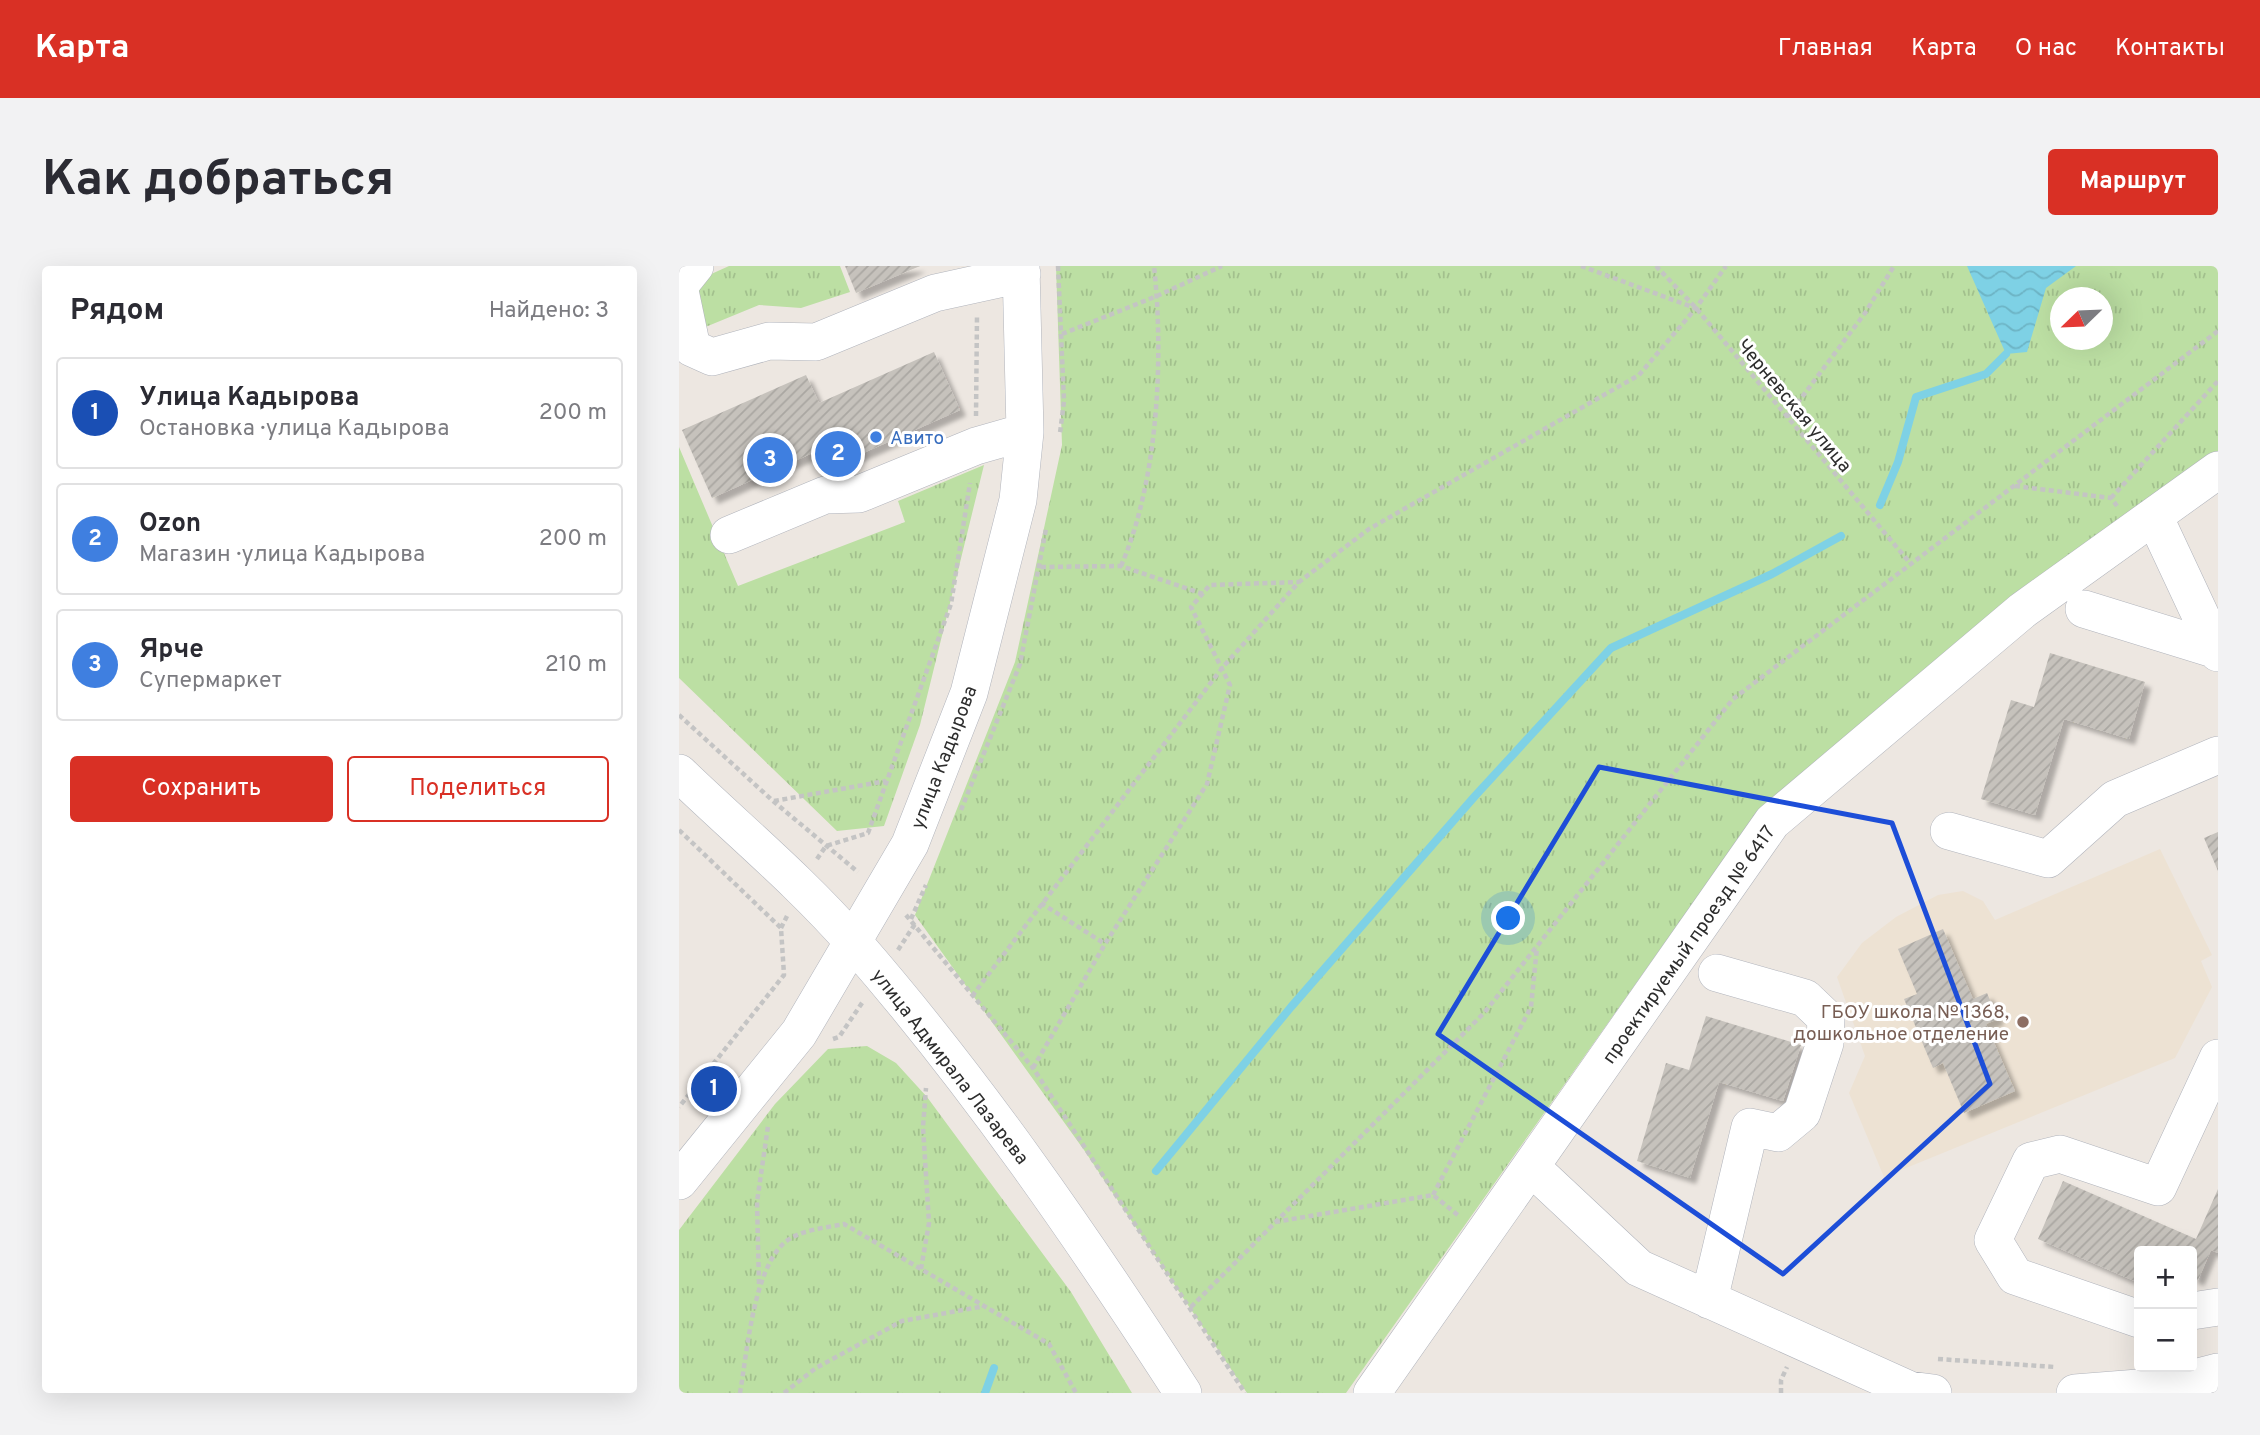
<!DOCTYPE html>
<html lang="ru">
<meta charset="utf-8">
<style>
body{margin:0;font-family:Overpass,sans-serif;background:#f2f2f3;color:#2b2b33}
.controls{position:absolute;right:21px;bottom:21px;display:grid;overflow:hidden;border-radius:7px;box-shadow:0 7px 28px #0002}
.controls button{width:63px;height:63px;display:grid;place-items:center;padding:0;border:0;border-bottom:2px solid #e1e1e2;background:#fff;color:#2b2b33;font:35px sans-serif}
.compass{position:absolute;left:1371px;top:21px;width:63px;height:63px;border-radius:50%;background:#fff;box-shadow:0 7px 28px #0002;rotate:247deg}
.you{position:absolute;left:830px;top:653px;width:24px;height:24px;margin:-18px;border:5px solid #fff;border-radius:50%;background:#1a73e8;box-shadow:0 0 0 10px #1a73e833}
.badge{display:grid;place-items:center;width:46px;height:46px;border-radius:50%;background:#d93025;color:#fff;font-size:23px;font-weight:700}
.pin{position:absolute;translate:-50% -50%;border:4px solid #fff;box-shadow:0 2px 7px #0006}
.list{margin:0;padding:0;list-style:none}
h2{display:flex;justify-content:space-between;align-items:center;height:91px;margin:0;padding:0 28px;font-size:30px}
h2 small{font-size:23px;font-weight:400;color:#7c7c81}
.list li{display:grid;grid-template-columns:46px 1fr auto;gap:21px;align-items:center;box-sizing:border-box;height:112px;margin:0 14px 14px;padding:0 14px;border:2px solid #e1e1e2;border-radius:7px}
.list b{display:block;font-size:26px;white-space:nowrap}
.list p{margin:0;font-size:23px;white-space:nowrap;color:#7c7c81}
.list em{font-size:23px;font-style:normal;color:#7c7c81}
.actions{display:flex;gap:14px;padding:21px 28px}
.actions a{flex:1;padding:16px 0;border:2px solid #d93025;border-radius:7px;text-align:center;font-size:24px;color:#d93025}
.actions .main{background:#d93025;color:#fff}
.map{position:relative;flex:none;width:1539px;height:1127px;overflow:hidden;border-radius:7px}
header{display:flex;align-items:center;gap:42px;box-sizing:border-box;height:98px;padding:0 35px;background:#d93025;color:#fff}
header strong{font-size:33px}
nav{display:flex;gap:38px;margin-inline-start:auto;font-size:24px}
.intro{display:flex;align-items:center;justify-content:space-between;box-sizing:border-box;height:168px;padding:0 42px}
h1{margin:0;font-size:49px}
.button{padding:18px 32px;border-radius:7px;background:#d93025;color:#fff;font-size:24px;font-weight:700}
main{display:flex;gap:42px;padding:0 42px}
aside{flex:1;background:#fff;border-radius:7px;box-shadow:0 7px 28px #0002}
.map>svg:first-child{display:block}
</style>
<header>
<strong>Карта</strong>
<nav><a>Главная</a><a>Карта</a><a>О нас</a><a>Контакты</a></nav>
</header>
<div class="intro"><h1>Как добраться</h1><a class="button">Маршрут</a></div>
<main>
<aside>
<h2>Рядом<small>Найдено: 3</small></h2>
<ul class="list">
<li><span class="badge" style="background:#1a4fb4">1</span><div><b>Улица Кадырова</b><p>Остановка · улица Кадырова</p></div><em>200 m</em></li>
<li><span class="badge" style="background:#3f7fe0">2</span><div><b>Ozon</b><p>Магазин · улица Кадырова</p></div><em>200 m</em></li>
<li><span class="badge" style="background:#3f7fe0">3</span><div><b>Ярче</b><p>Супермаркет</p></div><em>210 m</em></li>
</ul>
<div class="actions"><a class="main">Сохранить</a><a>Поделиться</a></div>
</aside>
<div class="map">
<svg width="1539" height="1127" viewBox="0 0 1539 1127">
<defs>
<pattern id="park-tufts" width="24" height="20" patternUnits="userSpaceOnUse" patternTransform="scale(1.75)"><rect width="24" height="20" fill="#bcdfa3"/><path d="M3 7l-1-3M5 7V3M7 7l1-3M15 17l-1-3M17 17v-4M19 17l1-3" fill="none" stroke="#a2c08d"/></pattern>
<pattern id="water-waves" width="16" height="10" patternUnits="userSpaceOnUse" patternTransform="scale(1.75)"><rect width="16" height="10" fill="#7ed1e5"/><path d="M0 5q4-4 8 0t8 0" fill="none" stroke="#6db4c5"/></pattern>
<pattern id="building-hatch" width="6" height="6" patternUnits="userSpaceOnUse" patternTransform="scale(1.75)"><rect width="6" height="6" fill="#c6c2bc"/><path d="M-1 1l2-2M0 6l6-6M5 7l2-2" fill="none" stroke="#aaa7a2"/></pattern>
<filter id="shadow"><feDropShadow dx="6" dy="6" stdDeviation="2" flood-color="#0004"/></filter>
</defs>
<rect width="100%" height="100%" fill="#ede7e1"/>
<path fill="#ede2d3" d="M 1481,583 L 1533,689 L 1522,695 L 1533,721 L 1496,792 L 1205,911 L 1170,827 L 1186,790 L 1158,711 L 1183,677 L 1217,651 L 1259,629 L 1284,625 L 1304,635 L 1316,654 Z"/>
<path fill="url(#park-tufts)" fill-rule="evenodd" d="M 50,0 L 161,0 L 171,26 L 122,42 L 80,39 L 24,62 L 8,19 Z
M 377,0 L 1539,0 L 1539,189 L 1079,545 L 667,1127 L 568,1127 L 405,884 L 236,649 L 336,396 L 383,179 ZM 1381,32 L 1423,32 L 1423,74 L 1381,74 Z
M 0,181 L 59,320 L 226,256 L 219,235 L 305,199 L 241,459 L 205,560 L 158,565 L 0,412 Z
M 188,780 L 217,797 L 248,831 L 392,1026 L 453,1127 L 0,1127 L 0,964 L 96,838 L 149,783 Z"/>
<path fill="url(#water-waves)" d="M 1288,0 L 1397,0 L 1367,22 L 1348,86 L 1327,88 Z"/>
<g fill="none" stroke-linecap="round" stroke-linejoin="round">
<path stroke="#7ed1e5" stroke-width="8" d="M 1201,239 L 1219,196 L 1237,131 L 1307,108 L 1327,88
M 477,905 L 612,741 L 796,530 L 932,382 L 1093,308 L 1162,270
M 306,1127 L 315,1102"/>
</g>
<path fill="url(#building-hatch)" filter="url(#shadow)" d="M 166,0 L 241,0 L 177,27 Z
M 255,86 L 281,144 L 155,200 L 147,181 L 33,232 L 3,164 L 127,109 L 140,137 Z
M 1371,387 L 1466,416 L 1450,473 L 1385,453 L 1356,549 L 1302,533 L 1332,434 L 1355,441 Z
M 1539,566 L 1539,605 L 1525,572 Z
M 1264,663 L 1294,733 L 1308,727 L 1319,753 L 1307,758 L 1336,825 L 1285,847 L 1264,797 L 1254,802 L 1225,733 L 1238,728 L 1219,683 Z
M 1027,750 L 1122,779 L 1104,835 L 1040,816 L 1011,912 L 958,895 L 987,797 L 1010,804 Z
M 1384,915 L 1517,973 L 1539,923 L 1539,987 L 1532,984 L 1519,1014 L 1513,1011 L 1513,985 L 1460,985 L 1460,1017 L 1359,973 Z"/>
<g fill="none" stroke-linecap="round" stroke-linejoin="round">
<defs>
<path id="minor" d="M 16,0 L 0,20 L 13,82 L 33,91 L 90,75 L 137,76 L 256,27 L 343,8
M 1475,250 L 1539,387
M 50,269 L 146,229 L 180,228 L 297,180 L 346,166
M 1405,343 L 1538,384
M 0,507 C 58,563 122,616 175,677 C 297,817 403,971 504,1127
M 1270,565 L 1369,593 L 1436,533 L 1539,489
M 852,901 L 960,1002 L 1231,1124 L 1254,1127
M 0,915 L 120,767 L 231,578 L 290,427 L 339,234 L 346,166 L 342,0
M 1030,1034 L 1071,861 L 1099,867 L 1123,847 L 1146,777 L 1147,752 L 1126,732 L 1038,707
M 1513,1045 L 1539,1041
M 1460,1053 L 1336,1010 L 1314,974 L 1352,895 L 1381,888 L 1479,921 L 1539,792
M 693,1127 L 1093,556 L 1344,344 L 1539,204
M 1396,1127 L 1485,1120 L 1539,1106"/>
</defs>
<use href="#minor" stroke="#b1b4bc" stroke-width="38"/>
<path stroke="#c4c4c4" stroke-width="4.5" stroke-dasharray="5 3.5" stroke-linecap="butt" d="M 379,0 L 385,135 L 381,167
M 902,0 L 1016,42
M 977,0 L 1017,42 L 1231,297
M 383,68 L 478,30 L 543,0
M 297,150 L 298,50
M 1108,151 L 1186,47 L 1215,0
M 1336,220 L 1432,232 L 1438,240
M 1432,232 L 1539,115
M 442,300 C 479,215 485,92 475,0
M 362,301 L 442,300 L 524,328
M 0,449 L 94,535 L 179,606
M 95,535 L 207,515
M 282,544 L 341,398 L 367,263
M 0,564 L 102,662 L 105,709 L 0,841
M 138,593 L 147,580 L 189,567 L 272,338 L 291,217
M 362,637 L 426,678
M 227,649 L 354,802 L 566,1127
M 232,653 L 247,619
M 102,662 L 108,650
M 219,684 L 236,658
M 293,730 L 543,402 L 620,316 L 690,263 L 960,109 L 1017,42 L 1047,0
M 154,773 L 160,771 L 185,734
M 354,802 L 426,678 L 528,518 L 551,419 L 512,341 L 531,319 L 620,316
M 754,929 L 852,741 L 858,681
M 596,956 L 754,929 L 780,950
M 242,1003 L 250,957 L 244,861 L 247,822
M 80,1018 L 78,936 L 89,860
M 512,1041 L 805,747 L 1054,433 L 1539,65
M 1259,1093 L 1376,1101
M 61,1127 C 68,1087 74,1007 104,978 C 118,964 146,962 165,958 L 370,1078 L 397,1127
M 105,1127 L 137,1102 L 223,1055 L 306,1040
M 1102,1127 L 1102,1114 L 1108,1101"/>
<use href="#minor" stroke="#fff" stroke-width="37"/>
</g>
<path fill="none" stroke="#1d4ed8" stroke-width="5" stroke-linejoin="round" d="M 920,501 L 1213,557 L 1311,818 L 1104,1008 L 759,768 Z"/>
<circle fill="#3f7fe0" stroke="#fff" stroke-width="2.5" cx="197" cy="171" r="7"/>
<circle fill="#8d6e63" stroke="#fff" stroke-width="2.5" cx="1344" cy="756" r="7"/>
<g text-anchor="middle" stroke-width="6" stroke-linejoin="round" paint-order="stroke">
<g font-size="19" fill="#2d2d2d" stroke="#fff">
<text transform="translate(1116 139) rotate(50)" y="7">Черневская улица</text>
<text transform="translate(264 491) rotate(-69)" y="7">улица Кадырова</text>
<text transform="translate(1009 678) rotate(-55)" y="7">проектируемый проезд № 6417</text>
<text transform="translate(272 800) rotate(52)" y="7">улица Адмирала Лазарева</text>
</g>
<g font-size="19" fill="#366cbe" stroke="#fff" text-anchor="start">
<text x="211" y="178">Авито</text>
</g>
<g font-size="19" fill="#785e54" stroke="#fff" text-anchor="end">
<text x="1330" y="752">ГБОУ школа № 1368,<tspan x="1330" dy="22">дошкольное отделение</tspan></text>
</g>
</g>
</svg>
<div class="controls">
<button>+</button>
<button>−</button>
</div>
<svg class="compass" viewBox="-18 -18 36 36"><path d="M0-13l5 13h-10z" fill="#e53935"/><path d="M0 13l5-13h-10z" fill="#7c7c81"/></svg>
<div class="you"></div>
<div class="pin badge" style="left:35px;top:823px;background:#1a4fb4">1</div>
<div class="pin badge" style="left:159px;top:188px;background:#3f7fe0">2</div>
<div class="pin badge" style="left:91px;top:194px;background:#3f7fe0">3</div>
</div>
</main>
